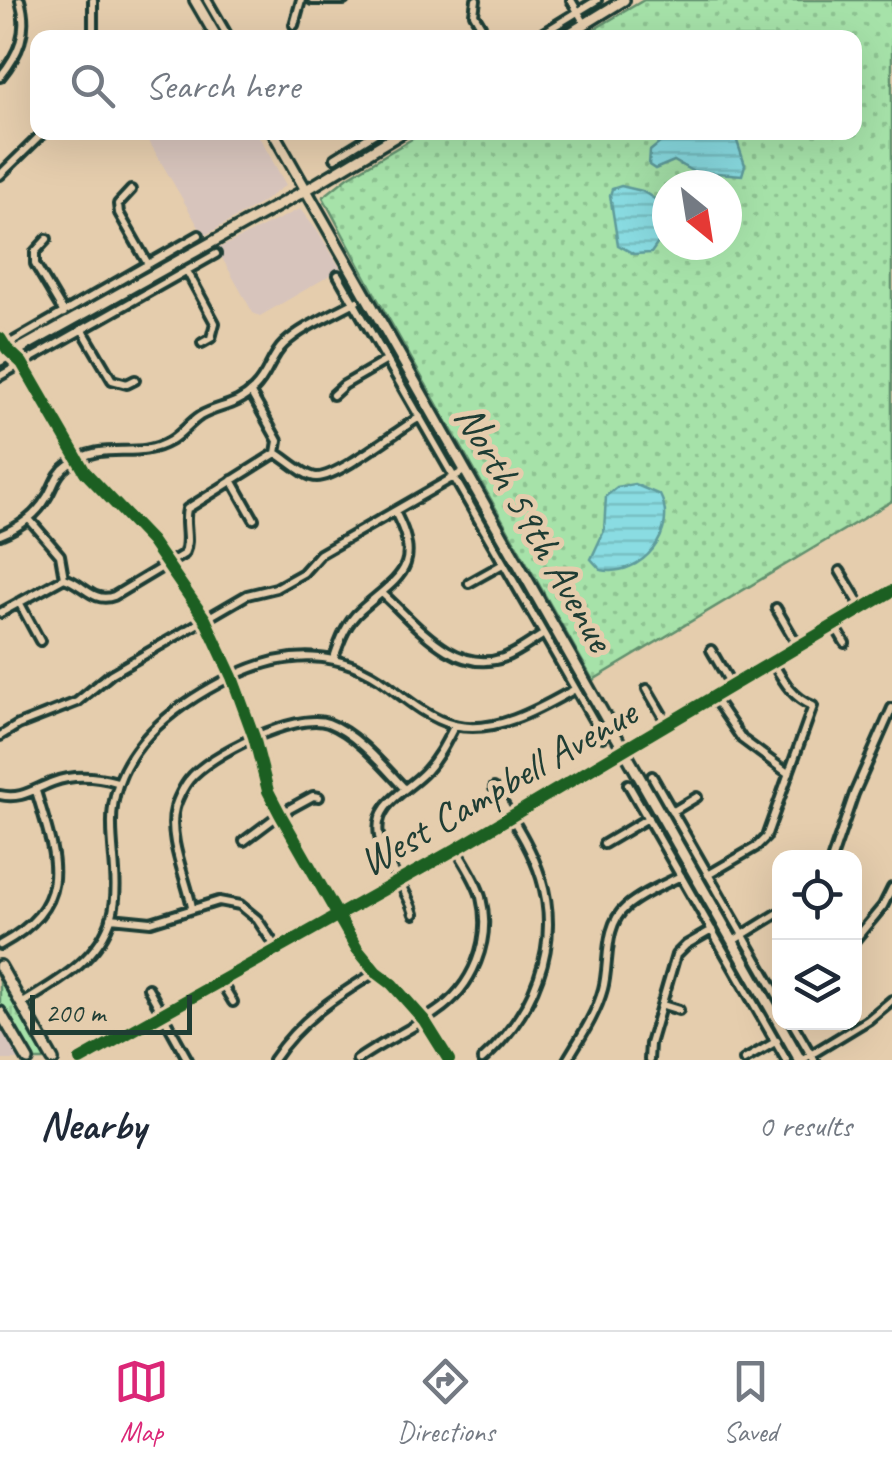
<!DOCTYPE html>
<style>
body{margin:0;font-family:Caveat,sans-serif;background:#f2f2f3;color:#1f2937}
.controls{position:absolute;right:30px;bottom:30px;display:grid;overflow:hidden;border-radius:20px;box-shadow:0 10px 40px #0002}
.controls button{width:90px;height:90px;display:grid;place-items:center;padding:0;border:0;border-bottom:2px solid #e0e1e3;background:#fff;color:#1f2937;font:50px sans-serif}
.compass{position:absolute;left:652px;top:170px;width:90px;height:90px;border-radius:50%;background:#fff;box-shadow:0 10px 40px #0002;rotate:150deg}
.scale{position:absolute;left:30px;bottom:25px;width:162px;box-sizing:border-box;padding-left:10px;border:5px solid #1f3d34;border-top:0;font-size:28px;line-height:35px;white-space:nowrap;color:#1f3d34;-webkit-text-stroke:8px #e5cdad;paint-order:stroke}
.list{margin:0;padding:0;list-style:none}
h2{display:flex;justify-content:space-between;align-items:center;height:130px;margin:0;padding:0 40px;font-size:42px}
h2 small{font-size:32px;font-weight:400;color:#747a83}
.icon{flex:none;width:55px;height:55px;fill:none;stroke:currentColor;stroke-width:2;stroke-linecap:round;stroke-linejoin:round}
.map{position:relative;flex:none;width:892px;height:1060px;overflow:hidden}
.search{position:absolute;background:#fff;box-shadow:0 10px 40px #0002;left:30px;right:30px;top:30px;height:110px;display:flex;align-items:center;gap:25px;box-sizing:border-box;padding:0 35px;border-radius:20px;color:#747a83;font-size:38px}
.sheet{height:270px;background:#fff}
nav{display:flex;justify-content:space-around;align-items:center;box-sizing:border-box;height:140px;border-top:2px solid #e0e1e3;background:#fff;font-size:28px;color:#747a83}
nav a{display:grid;justify-items:center;gap:5px}
nav .on{color:#db2777}
.map>svg:first-child{display:block}
</style>
<div class="map">
<svg width="892" height="1060" viewBox="0 0 892 1060">
<defs>
<pattern id="grass-dots" width="8" height="8" patternUnits="userSpaceOnUse" patternTransform="scale(2.5)"><rect width="8" height="8" fill="#a6e2a9"/><path d="M2 2h.1M6 6h.1" fill="none" stroke="#8ec392" stroke-width="1.8" stroke-linecap="round"/></pattern>
<pattern id="park-tufts" width="24" height="20" patternUnits="userSpaceOnUse" patternTransform="scale(2.5)"><rect width="24" height="20" fill="#a6e2a9"/><path d="M3 7l-1-3M5 7V3M7 7l1-3M15 17l-1-3M17 17v-4M19 17l1-3" fill="none" stroke="#8ec392"/></pattern>
<pattern id="water-rules" width="6" height="5" patternUnits="userSpaceOnUse" patternTransform="scale(2.5)"><rect width="6" height="5" fill="#8adce2"/><path d="M0 2.5h6" fill="none" stroke="#77bec2"/></pattern>
</defs>
<rect width="100%" height="100%" fill="#e5cdad"/>
<filter id="ink" filterUnits="userSpaceOnUse"><feTurbulence type="fractalNoise" baseFrequency=".01" numOctaves="2"/><feDisplacementMap in="SourceGraphic" scale="20" xChannelSelector="R" yChannelSelector="G"/><feConvolveMatrix kernelMatrix="1 2 1 2 8 2 1 2 1" color-interpolation-filters="sRGB"/></filter>
<g filter="url(#ink)">
<path fill="#d7c4bc" d="M 156,133 L 257,133 L 286,185 L 258,205 L 204,236 L 147,138 Z
M 300,209 L 319,233 L 341,269 L 260,316 L 253,313 L 217,249 Z
M 0,1020 L 23,1060 L 0,1060 Z"/>
<path fill="url(#grass-dots)" stroke="#62906e" stroke-width="2.5" fill-rule="evenodd" d="M 644,0 L 892,0 L 892,501 L 593,680 L 377,298 L 323,197 L 348,177 L 422,133 L 854,132 L 854,38 L 581,37 ZM 667,185 L 727,185 L 727,245 L 667,245 Z"/>
<path fill="url(#park-tufts)" stroke="#62906e" stroke-width="2.5" d="M 0,974 L 49,1060 L 31,1060 L 0,1006 Z"/>
<path fill="url(#water-rules)" stroke="#5f9c9c" stroke-width="2.5" d="M 734,132 L 745,165 L 742,175 L 692,171 L 674,161 L 655,169 L 649,165 L 650,151 L 672,133 Z
M 621,186 L 642,191 L 667,207 L 667,230 L 651,253 L 634,254 L 618,245 L 610,195 L 612,189 Z
M 634,484 L 660,495 C 679,531 642,578 601,570 L 591,559 L 604,531 L 606,496 L 617,487 Z"/>
<g fill="none" stroke-linecap="round" stroke-linejoin="round">
<defs>
<path id="street" d="M 93,0 L 93,38
M 207,0 L 229,38
M 312,0 L 344,0
M 476,0 L 474,14 L 488,38
M 571,0 L 585,24
M 294,25 L 301,0
M 535,38 L 597,0
M 0,77 C 19,54 29,31 20,0
M 87,132 L 88,133
M 335,158 L 377,132
M 0,175 L 44,132
M 131,190 L 118,204 L 119,213 L 148,264
M 47,239 L 35,252 L 35,264 L 64,313
M 187,271 L 215,323 L 211,338 L 202,343
M 338,275 L 603,737
M 82,329 L 112,380 L 127,384 L 135,380
M 0,349 L 199,235
M 0,376 L 216,254
M 251,393 L 278,441 L 276,453
M 333,395 L 344,385 L 387,360
M 232,480 L 254,519
M 29,519 L 60,555 L 64,578
M 0,535 C 20,527 36,516 47,497 C 54,486 56,473 68,465 C 106,438 134,462 170,441 C 182,434 189,423 200,416 C 219,405 236,407 254,389 C 268,376 271,356 284,344 C 303,326 334,314 357,301
M 840,571 L 862,608
M 469,583 L 503,564
M 384,595 C 416,624 454,675 503,658 C 517,653 531,642 544,634
M 19,602 L 40,641
M 776,608 L 798,646
M 0,613 L 64,578 C 83,583 93,604 114,596 L 184,554 C 191,540 183,524 187,509 L 276,453 C 287,459 305,477 317,477 C 339,477 399,429 420,417
M 835,626 L 845,643
M 711,650 L 732,686
M 334,658 C 340,640 346,623 361,610 C 398,577 425,568 395,512
M 647,689 L 668,725
M 714,698 L 742,739 L 789,774
M 0,736 L 18,725 L 77,702 L 111,674 L 247,595 L 276,588 L 303,573 L 320,554 L 466,470
M 652,776 L 780,1000
M 628,784 L 786,1060
M 0,795 C 21,800 34,789 53,782 C 74,774 96,776 117,782
M 672,812 L 697,797
M 244,841 L 280,814 L 313,796 L 319,797
M 604,844 L 648,818
M 832,858 L 854,794 L 892,708
M 708,875 L 756,847 L 766,837 L 813,706 C 793,698 784,682 773,663
M 192,907 C 186,878 167,837 175,808 C 177,800 184,786 189,780 C 208,755 297,711 328,723 C 357,734 383,766 404,788
M 414,914 C 407,887 384,865 379,836 C 373,803 408,791 426,771 C 439,757 446,742 455,725
M 111,918 L 151,922 L 219,901 L 240,905 L 257,919 L 277,949
M 733,941 L 780,912
M 854,941 L 883,906 L 892,888
M 0,945 C 75,904 57,861 36,791
M 221,982 L 233,1002
M 148,988 L 188,1060
M 21,1004 C 57,982 99,960 112,916 C 120,886 112,856 112,826 C 110,752 172,706 233,676 C 286,650 341,649 389,686 C 408,701 430,719 454,725 C 496,735 541,708 575,689
M 663,1005 L 679,1010
M 792,1022 L 814,1060
M 273,1060 C 300,1020 335,997 376,972
M 357,1060 C 382,1042 411,1030 436,1012 C 473,987 492,941 481,897 C 476,880 465,864 456,849
M 482,1060 C 533,1015 562,946 541,878 C 531,846 511,817 494,788
M 567,1060 C 580,1038 596,1015 603,989 C 610,964 603,926 626,907 C 641,894 663,885 681,876
M 649,1060 L 650,1044 L 676,955 L 686,945 L 712,930
M 744,1060 L 777,1041
M 802,1060 L 868,1020 L 892,1000"/>
<path id="secondary" d="M 195,0 L 217,38
M 562,38 L 624,0
M 273,132 L 800,1060
M 0,338 L 7,349 L 22,363 L 85,472 L 151,541 L 205,619 L 232,677 L 254,737 L 268,791 L 280,814 L 357,949 L 376,972 L 392,984 L 424,1020 L 449,1060
M 0,360 L 306,190 L 403,132
M 0,966 L 53,1060
M 0,1012 L 28,1060
M 80,1060 L 456,849 L 892,591"/>
</defs>
<use href="#street" stroke="#1f3d34" stroke-width="14"/>
<use href="#secondary" stroke="#1f3d34" stroke-width="16"/>
<use href="#street" stroke="#e5cdad" stroke-width="6"/>
<use href="#secondary" stroke="#e5cdad" stroke-width="9"/>
<defs>
<path id="cycleway" d="M 0,338 L 7,349 L 22,363 L 85,472 L 151,541 L 205,619 L 232,677 L 254,737 L 268,791 L 280,814 L 357,949 L 376,972 L 392,984 L 424,1020 L 449,1060
M 80,1060 L 456,849 L 892,591"/>
</defs>
<use href="#cycleway" stroke="#e5cdad" stroke-width="19"/>
<use href="#cycleway" stroke="#1b5e20" stroke-width="12"/>
</g>
</g>
<g text-anchor="middle" stroke-width="10" stroke-linejoin="round" paint-order="stroke">
<g font-size="42" fill="#1f3d34" stroke="#e5cdad">
<text transform="translate(536 527) rotate(60)" y="15">North 59th Avenue</text>
<text transform="translate(497 786) rotate(-30)" y="15">West Campbell Avenue</text>
</g>
</g>
</svg>
<div class="controls">
<button><svg class="icon" aria-label="locate" viewBox="0 0 24 24"><circle cx="12" cy="12" r="6"/><path d="M12 2v4M12 18v4M2 12h4M18 12h4"/></svg></button>
<button><svg class="icon" aria-label="layers" viewBox="0 0 24 24"><path d="M12 4l9 5-9 5-9-5zM3 14l9 5 9-5"/></svg></button>
</div>
<svg class="compass" viewBox="-18 -18 36 36"><path d="M0-13l5 13h-10z" fill="#e53935"/><path d="M0 13l5-13h-10z" fill="#747a83"/></svg>
<div class="scale">200 m</div>
<div class="search"><svg class="icon" aria-label="search" viewBox="0 0 24 24"><circle cx="10" cy="10" r="6"/><path d="M15 15l6 6"/></svg>Search here</div>
</div>
<section class="sheet">
<h2>Nearby<small>0 results</small></h2>
<ul class="list">
</ul>
</section>
<nav>
<a class="on"><svg class="icon" aria-label="map" viewBox="0 0 24 24"><path d="M3 6l6-2 6 2 6-2v14l-6 2-6-2-6 2zM9 4v14M15 6v14"/></svg>Map</a>
<a><svg class="icon" aria-label="directions" viewBox="0 0 24 24"><path d="M12 3l9 9-9 9-9-9zM9 14v-3h6M13 9l2 2-2 2"/></svg>Directions</a>
<a><svg class="icon" aria-label="saved" viewBox="0 0 24 24"><path d="M7 4h10v16l-5-4-5 4z"/></svg>Saved</a>
</nav>
